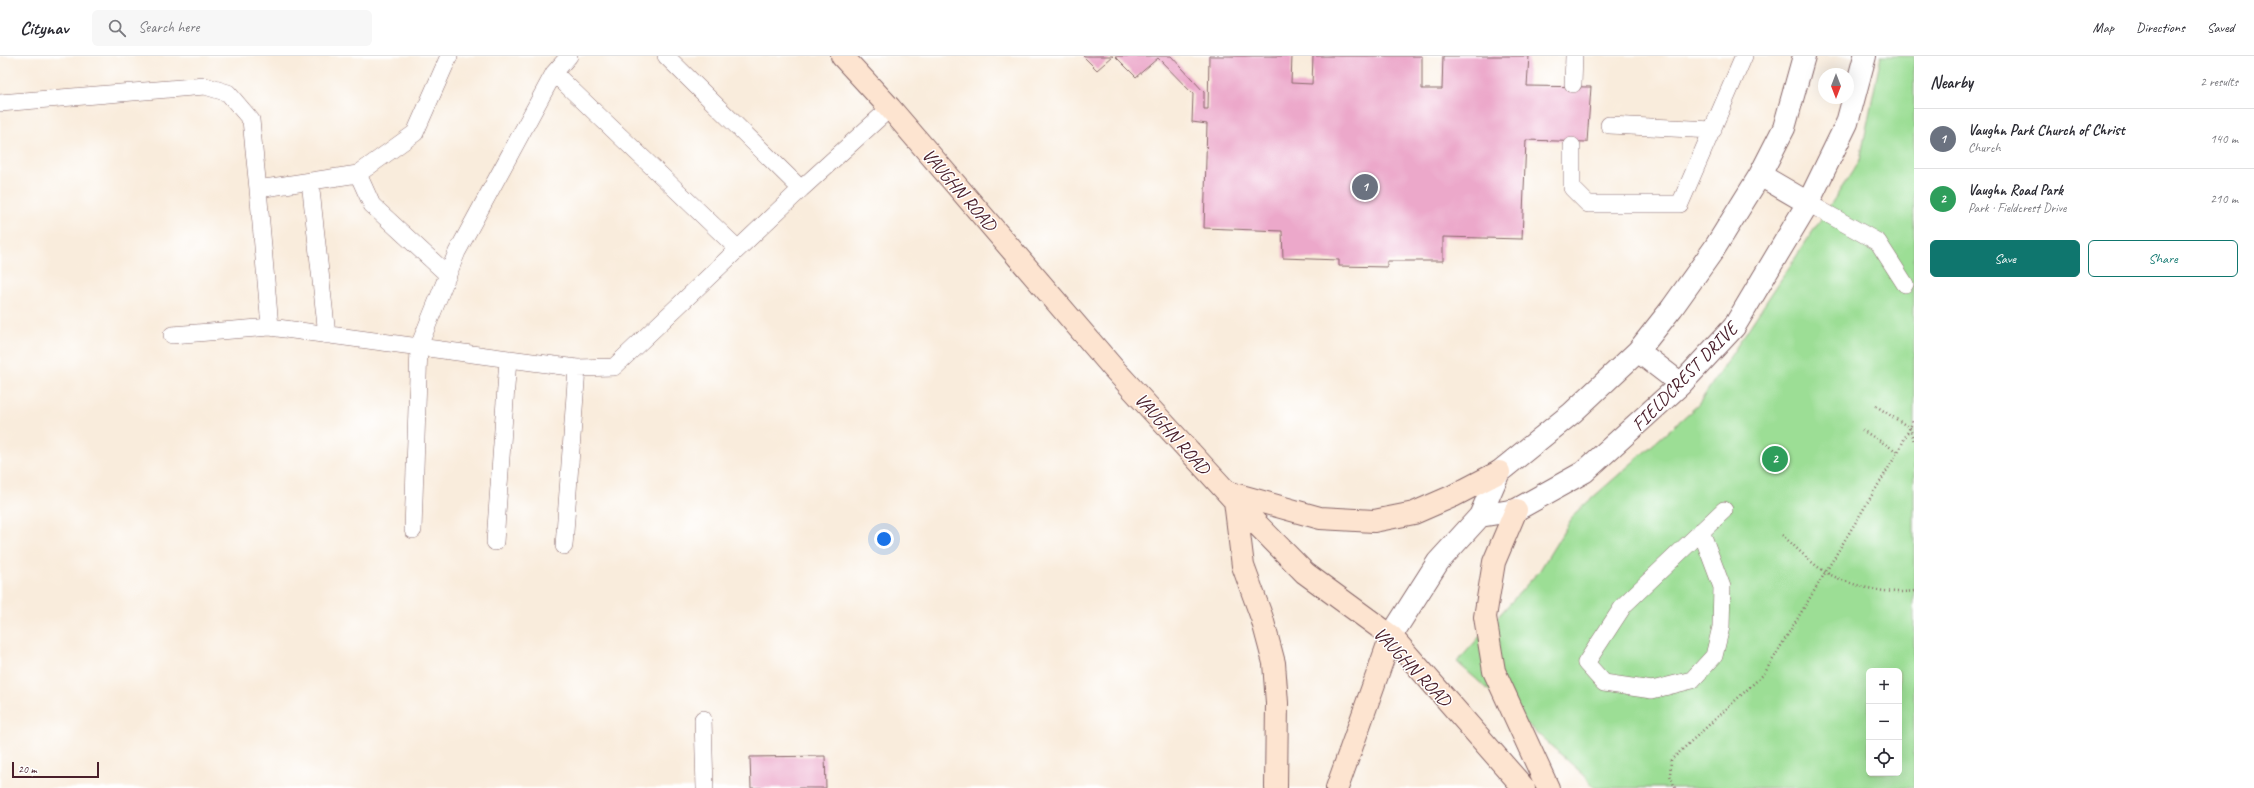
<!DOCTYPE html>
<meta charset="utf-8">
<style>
body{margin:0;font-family:Caveat,sans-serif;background:#f7f7f7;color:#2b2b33}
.controls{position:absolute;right:12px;bottom:12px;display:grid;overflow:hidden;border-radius:6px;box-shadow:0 4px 16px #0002}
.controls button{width:36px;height:36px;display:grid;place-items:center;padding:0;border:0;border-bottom:1px solid #e1e1e2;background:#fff;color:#2b2b33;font:20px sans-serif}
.compass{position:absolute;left:1818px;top:12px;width:36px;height:36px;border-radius:50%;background:#fff;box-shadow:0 4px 16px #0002;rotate:180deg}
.scale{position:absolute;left:12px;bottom:10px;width:87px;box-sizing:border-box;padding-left:4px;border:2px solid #4a1f2b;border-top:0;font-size:11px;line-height:14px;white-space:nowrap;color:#4a1f2b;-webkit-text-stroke:3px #fff;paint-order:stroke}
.you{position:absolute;left:884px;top:483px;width:14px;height:14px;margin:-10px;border:3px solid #fff;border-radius:50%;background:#1a73e8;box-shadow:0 0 0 6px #1a73e833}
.badge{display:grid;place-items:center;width:26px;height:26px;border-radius:50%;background:#0f766e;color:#fff;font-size:13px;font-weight:700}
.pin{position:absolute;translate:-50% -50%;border:2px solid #fff;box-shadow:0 1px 4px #0006}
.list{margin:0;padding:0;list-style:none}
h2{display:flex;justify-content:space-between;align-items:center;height:52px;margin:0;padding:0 16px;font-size:17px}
h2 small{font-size:13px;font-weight:400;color:#7c7c81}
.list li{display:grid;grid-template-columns:26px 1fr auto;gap:12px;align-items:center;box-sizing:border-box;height:60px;padding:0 16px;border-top:1px solid #e1e1e2}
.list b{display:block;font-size:15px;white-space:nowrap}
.list p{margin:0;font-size:13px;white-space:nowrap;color:#7c7c81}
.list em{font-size:13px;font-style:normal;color:#7c7c81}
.actions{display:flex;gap:8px;padding:12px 16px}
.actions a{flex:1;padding:9px 0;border:1px solid #0f766e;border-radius:6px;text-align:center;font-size:14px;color:#0f766e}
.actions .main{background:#0f766e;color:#fff}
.icon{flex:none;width:22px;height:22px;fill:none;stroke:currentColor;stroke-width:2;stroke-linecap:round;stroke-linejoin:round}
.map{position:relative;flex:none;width:1914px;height:732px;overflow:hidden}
header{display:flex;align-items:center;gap:24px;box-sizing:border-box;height:56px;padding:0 20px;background:#fff;border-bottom:1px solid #e1e1e2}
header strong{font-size:19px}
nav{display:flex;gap:22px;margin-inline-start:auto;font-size:14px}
.search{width:280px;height:36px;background:#f7f7f7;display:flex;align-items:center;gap:10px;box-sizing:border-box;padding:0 14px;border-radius:6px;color:#7c7c81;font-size:15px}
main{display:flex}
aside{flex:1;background:#fff}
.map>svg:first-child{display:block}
</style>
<header>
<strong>Citynav</strong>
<div class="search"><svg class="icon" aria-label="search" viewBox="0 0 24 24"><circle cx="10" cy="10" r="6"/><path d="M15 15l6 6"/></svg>Search here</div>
<nav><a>Map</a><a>Directions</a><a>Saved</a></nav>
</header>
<main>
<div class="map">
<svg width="1914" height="732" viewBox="0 0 1914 732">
<rect width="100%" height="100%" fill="#fff"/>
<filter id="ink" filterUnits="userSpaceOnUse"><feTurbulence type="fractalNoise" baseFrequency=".025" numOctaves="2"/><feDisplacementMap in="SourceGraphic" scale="8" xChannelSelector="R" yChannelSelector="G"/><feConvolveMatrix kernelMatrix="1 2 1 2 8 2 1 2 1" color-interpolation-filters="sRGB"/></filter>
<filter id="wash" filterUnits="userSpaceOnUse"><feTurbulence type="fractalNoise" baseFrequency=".012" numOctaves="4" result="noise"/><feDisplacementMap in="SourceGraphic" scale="16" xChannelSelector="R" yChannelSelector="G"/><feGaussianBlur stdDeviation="0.9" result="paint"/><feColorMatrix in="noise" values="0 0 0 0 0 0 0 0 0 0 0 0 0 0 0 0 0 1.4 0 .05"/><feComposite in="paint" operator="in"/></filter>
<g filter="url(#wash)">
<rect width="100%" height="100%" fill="#f9ecdc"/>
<path fill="#9cde95" stroke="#737e60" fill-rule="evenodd" d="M 1881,0 L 1914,0 L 1914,732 L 1595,732 L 1584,719 L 1457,606 L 1540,514 L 1575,457 L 1698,349 L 1860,104 ZM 1869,615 L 1899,615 L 1899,717 L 1869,717 Z"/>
<g id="blocks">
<path fill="#eca8ca" d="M 1083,0 L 1113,0 L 1097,14 Z
M 1115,0 L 1171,0 L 1204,36 L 1204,53 L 1208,53 L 1209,0 L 1292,0 L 1291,27 L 1312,28 L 1313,0 L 1422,0 L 1422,33 L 1442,33 L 1443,0 L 1529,0 L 1527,30 L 1591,31 L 1587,86 L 1526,84 L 1522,183 L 1443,181 L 1443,205 L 1387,205 L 1387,211 L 1339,210 L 1339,204 L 1283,202 L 1282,175 L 1204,172 L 1207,68 L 1192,66 L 1193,38 L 1158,2 L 1136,21 Z
M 825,700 L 826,732 L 751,732 L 750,701 Z"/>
</g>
</g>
<g filter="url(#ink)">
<use href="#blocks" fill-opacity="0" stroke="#876769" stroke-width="1"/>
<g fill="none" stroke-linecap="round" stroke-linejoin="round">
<defs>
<path id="service" d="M 666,0 L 801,133
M 554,17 L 738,193
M 1573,28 L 1574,0
M 0,47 L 205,30 L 228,37 L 251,64 L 258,133 L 358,118 L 415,77 L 449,0
M 1609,69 L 1713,74
M 1572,90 L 1572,132 L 1588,148 L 1680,148 L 1744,0
M 358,118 L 372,149 L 448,219
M 310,125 L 327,279
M 258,133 L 270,271 L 577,312 L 614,311 L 801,133 L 890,52
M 1808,147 L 1878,186 L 1905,228
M 172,279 L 270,271
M 413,474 L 419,290 L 457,196 L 554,17 L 569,0
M 1701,475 L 1722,531 L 1721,571 L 1714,600 L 1692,624 L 1652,634 L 1604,627 L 1586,607 L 1624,549 L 1724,454
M 495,486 L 508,303
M 564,490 L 577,312
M 703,663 L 705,732"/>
<path id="tertiary" d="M 1760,119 L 1808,147
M 1638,295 L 1681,328
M 1480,460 L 1516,454 L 1584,416 L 1681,328 L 1734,271 L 1808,147 L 1847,67 L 1865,0
M 1391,580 L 1438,506 L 1480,460 L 1499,416 L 1572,357 L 1638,295 L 1672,252 L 1714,193 L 1760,119 L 1784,72 L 1804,0"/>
<path id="secondary" d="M 842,0 L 890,52 L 1114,313 L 1247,458 L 1305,517 L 1391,580 L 1524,732
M 1227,436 L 1320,462 L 1374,465 L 1414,457 L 1453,440 L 1499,416
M 1235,445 L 1243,510 L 1262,562 L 1274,607 L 1277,647 L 1276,732
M 1516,454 L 1494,506 L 1485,561 L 1494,615 L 1548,732
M 1337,732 L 1391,580"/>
</defs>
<use href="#service" stroke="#876769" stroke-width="18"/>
<use href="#tertiary" stroke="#876769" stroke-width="24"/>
<use href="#secondary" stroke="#876769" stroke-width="24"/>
<path stroke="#876769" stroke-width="2.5" stroke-dasharray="1 3" stroke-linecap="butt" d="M 1876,350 L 1910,372 L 1914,386
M 1862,374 L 1898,396
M 1782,479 C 1796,491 1811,508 1827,517 C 1852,530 1886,539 1914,535
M 1675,732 L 1670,719 L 1671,704 L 1764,618 L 1898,396 L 1914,363"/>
<use href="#service" stroke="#fff" stroke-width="17"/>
<use href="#tertiary" stroke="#fff" stroke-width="22"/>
<use href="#secondary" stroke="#fde4d0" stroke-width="22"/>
</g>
</g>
<g text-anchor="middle" stroke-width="3" stroke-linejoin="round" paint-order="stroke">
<g font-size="19" fill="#4a1f2b" stroke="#fff">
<text transform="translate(960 133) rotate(49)" y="7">VAUGHN ROAD</text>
<text transform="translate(1684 320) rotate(-46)" y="7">FIELDCREST DRIVE</text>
<text transform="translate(1173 377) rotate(48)" y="7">VAUGHN ROAD</text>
<text transform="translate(1413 610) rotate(46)" y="7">VAUGHN ROAD</text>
</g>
</g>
</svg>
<div class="controls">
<button>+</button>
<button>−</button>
<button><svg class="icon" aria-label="locate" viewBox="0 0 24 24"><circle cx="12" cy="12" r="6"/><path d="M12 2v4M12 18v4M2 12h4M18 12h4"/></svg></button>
</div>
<svg class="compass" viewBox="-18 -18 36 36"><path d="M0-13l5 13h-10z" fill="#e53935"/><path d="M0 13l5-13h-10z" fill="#7c7c81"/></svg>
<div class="scale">20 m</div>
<div class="you"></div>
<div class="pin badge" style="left:1365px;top:131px;background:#6b7280">1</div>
<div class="pin badge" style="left:1775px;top:403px;background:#2e9e5b">2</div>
</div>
<aside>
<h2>Nearby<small>2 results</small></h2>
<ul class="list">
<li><span class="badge" style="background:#6b7280">1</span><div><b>Vaughn Park Church of Christ</b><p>Church</p></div><em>140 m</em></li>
<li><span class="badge" style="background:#2e9e5b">2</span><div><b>Vaughn Road Park</b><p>Park · Fieldcrest Drive</p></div><em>210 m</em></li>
</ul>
<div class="actions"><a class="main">Save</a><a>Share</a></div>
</aside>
</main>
